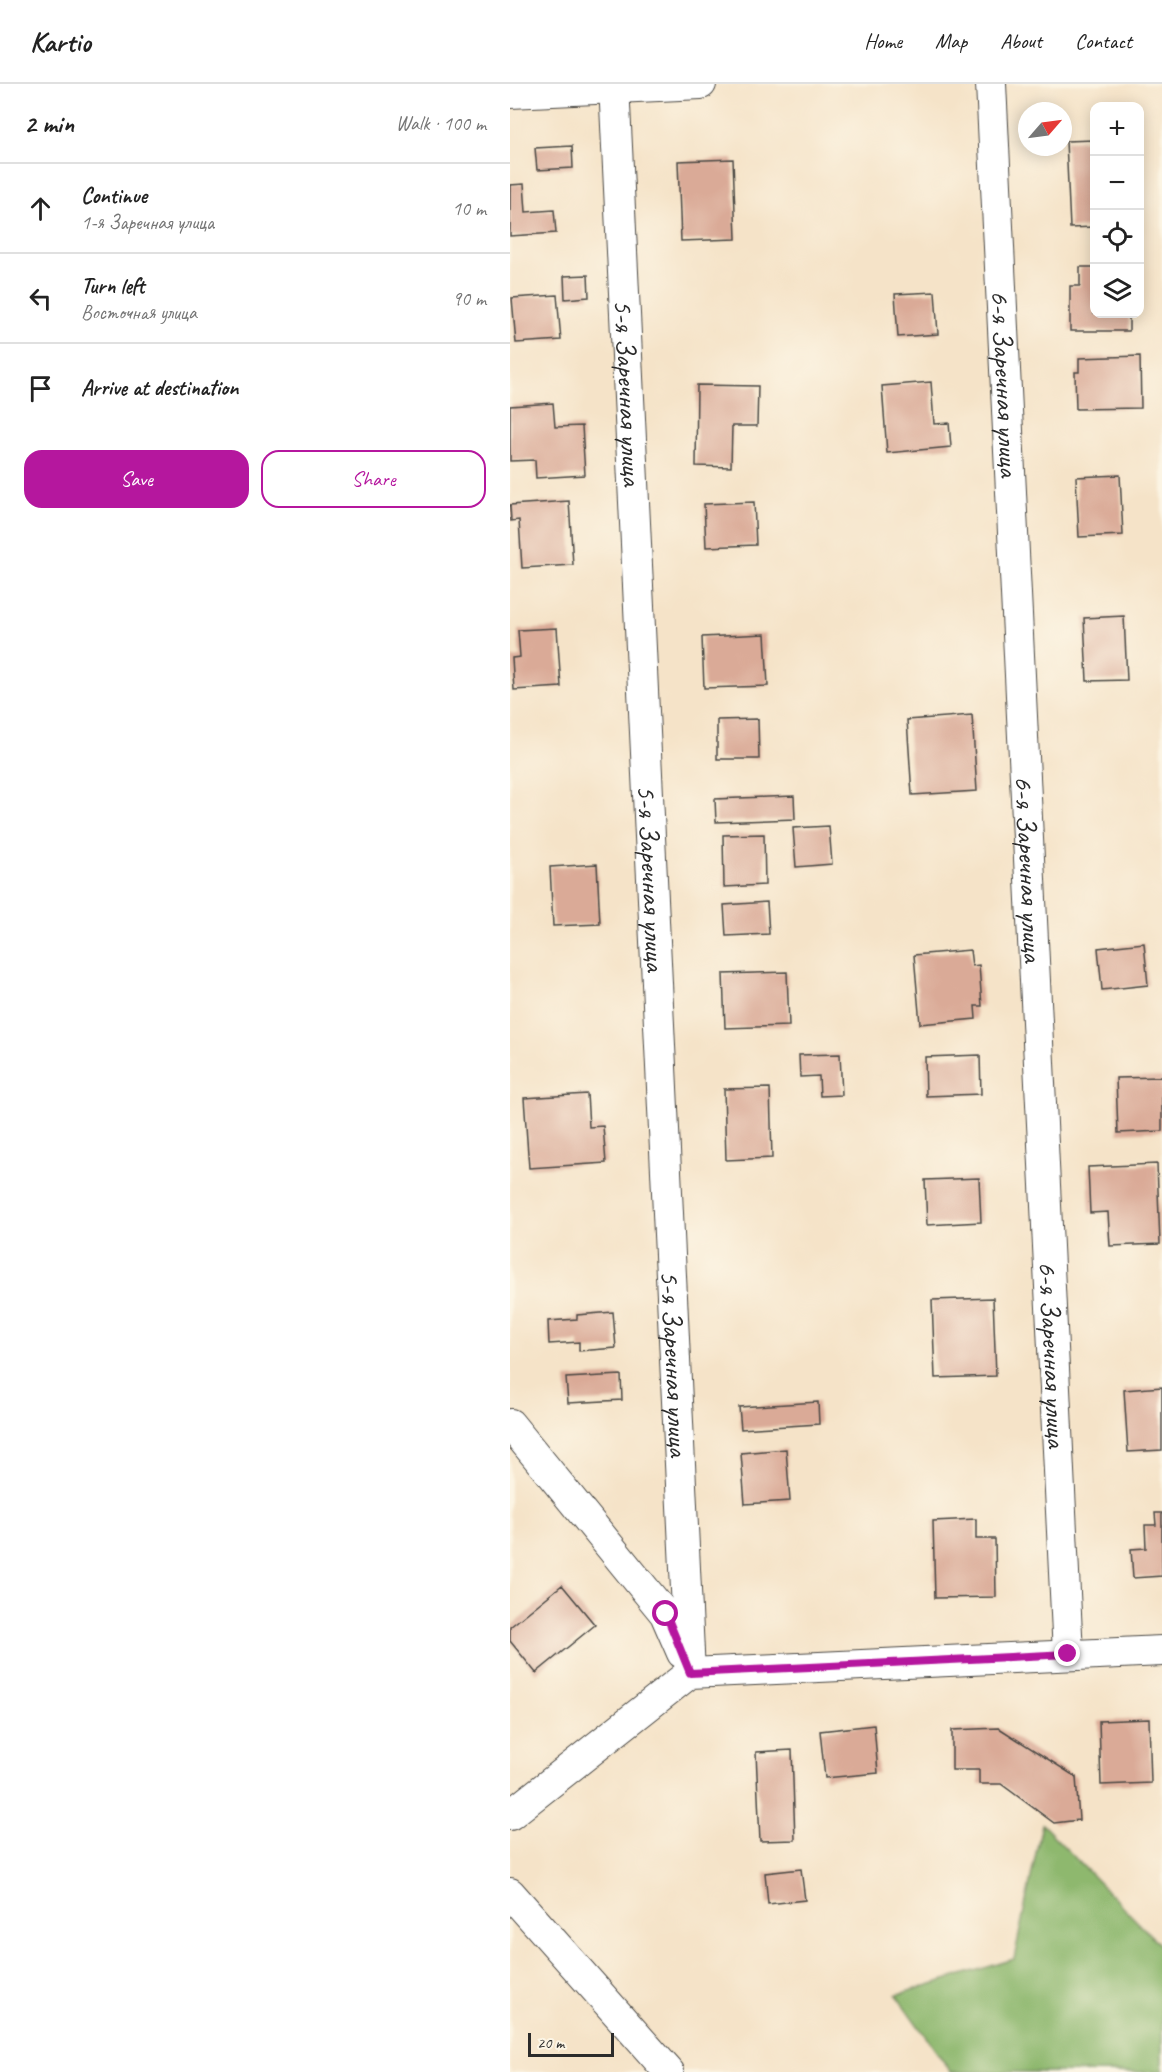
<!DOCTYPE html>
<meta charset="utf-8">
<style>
body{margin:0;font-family:Caveat,sans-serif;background:#f2f2f2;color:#222}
.controls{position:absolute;right:18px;top:18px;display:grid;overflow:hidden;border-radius:12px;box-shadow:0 3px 15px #0003}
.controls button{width:54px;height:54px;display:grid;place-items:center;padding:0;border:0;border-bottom:2px solid #e0e0e0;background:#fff;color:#222;font:30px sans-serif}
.compass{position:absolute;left:508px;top:18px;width:54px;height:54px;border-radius:50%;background:#fff;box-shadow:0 3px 15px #0003;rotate:62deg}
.scale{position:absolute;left:18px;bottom:15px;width:86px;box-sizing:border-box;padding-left:6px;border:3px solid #2b2b2b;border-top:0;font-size:16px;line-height:21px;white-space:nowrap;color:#2b2b2b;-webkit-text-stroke:4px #fcf5e5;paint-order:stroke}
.stop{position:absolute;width:18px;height:18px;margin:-14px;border:4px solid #b5179e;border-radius:50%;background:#fff}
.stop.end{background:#b5179e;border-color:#fff;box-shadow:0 2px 6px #0008}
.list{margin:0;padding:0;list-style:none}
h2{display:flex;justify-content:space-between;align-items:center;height:78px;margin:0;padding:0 24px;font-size:26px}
h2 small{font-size:20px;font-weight:400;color:#767676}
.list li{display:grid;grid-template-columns:39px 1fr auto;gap:18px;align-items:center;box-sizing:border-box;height:90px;padding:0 24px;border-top:2px solid #e0e0e0}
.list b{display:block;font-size:22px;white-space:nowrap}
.list p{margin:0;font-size:20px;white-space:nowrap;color:#767676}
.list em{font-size:20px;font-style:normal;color:#767676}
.actions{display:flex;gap:12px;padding:18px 24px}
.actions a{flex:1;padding:14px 0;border:2px solid #b5179e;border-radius:18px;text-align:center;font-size:21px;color:#b5179e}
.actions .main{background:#b5179e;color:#fff}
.icon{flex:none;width:33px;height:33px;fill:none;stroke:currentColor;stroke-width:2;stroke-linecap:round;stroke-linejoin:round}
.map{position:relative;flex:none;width:652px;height:1988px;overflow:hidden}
header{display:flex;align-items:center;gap:36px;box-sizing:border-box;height:84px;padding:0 30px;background:#fff;border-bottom:2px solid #e0e0e0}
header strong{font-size:28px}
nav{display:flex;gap:33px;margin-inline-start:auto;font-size:21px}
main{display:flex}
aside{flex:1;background:#fff}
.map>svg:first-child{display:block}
</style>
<header>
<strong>Kartio</strong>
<nav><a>Home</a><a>Map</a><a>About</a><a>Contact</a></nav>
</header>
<main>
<aside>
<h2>2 min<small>Walk · 100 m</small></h2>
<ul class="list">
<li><svg class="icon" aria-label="ahead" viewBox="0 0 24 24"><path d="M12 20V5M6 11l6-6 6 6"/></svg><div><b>Continue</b><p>1-я Заречная улица</p></div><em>10 m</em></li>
<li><svg class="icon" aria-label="left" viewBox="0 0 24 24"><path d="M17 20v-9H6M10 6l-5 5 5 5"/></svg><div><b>Turn left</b><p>Восточная улица</p></div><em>90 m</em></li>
<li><svg class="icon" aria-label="arrive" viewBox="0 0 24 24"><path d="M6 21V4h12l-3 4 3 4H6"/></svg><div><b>Arrive at destination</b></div></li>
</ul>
<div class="actions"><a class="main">Save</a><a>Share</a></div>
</aside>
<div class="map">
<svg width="652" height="1988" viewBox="0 0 652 1988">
<rect width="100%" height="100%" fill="#fcf5e5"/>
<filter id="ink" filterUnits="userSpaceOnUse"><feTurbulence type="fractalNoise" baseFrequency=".0167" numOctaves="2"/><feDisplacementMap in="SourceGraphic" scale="12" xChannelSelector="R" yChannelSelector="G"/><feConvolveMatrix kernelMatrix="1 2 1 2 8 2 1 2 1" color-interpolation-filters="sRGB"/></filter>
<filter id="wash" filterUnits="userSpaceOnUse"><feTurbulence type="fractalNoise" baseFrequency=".008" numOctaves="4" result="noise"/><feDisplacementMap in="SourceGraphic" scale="24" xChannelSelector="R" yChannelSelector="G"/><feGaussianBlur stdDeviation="1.35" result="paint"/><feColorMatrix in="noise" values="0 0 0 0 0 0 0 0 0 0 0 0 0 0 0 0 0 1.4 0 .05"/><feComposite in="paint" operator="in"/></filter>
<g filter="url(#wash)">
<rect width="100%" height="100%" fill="#f5e3c8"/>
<path fill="#8eb86e" stroke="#5c724c" stroke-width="1.5" d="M 532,1740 L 652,1863 L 652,1988 L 441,1988 L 386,1911 L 504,1875 Z"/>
<g id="blocks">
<path fill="#daaa97" d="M 584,56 L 584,143 L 560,144 L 556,57 Z
M 62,62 L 63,84 L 27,86 L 25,64 Z
M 223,75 L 226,155 L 171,157 L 168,77 Z
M 14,100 L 16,128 L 44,126 L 46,149 L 0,152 L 0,101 Z
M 570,183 L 584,183 L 584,230 L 619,230 L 619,247 L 560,247 L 560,202 L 570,202 Z
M 78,191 L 79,213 L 55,215 L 54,192 Z
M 425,208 L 428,250 L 388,253 L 385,210 Z
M 47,211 L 51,256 L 6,259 L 2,214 Z
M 630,272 L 631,324 L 566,325 L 565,288 L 569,288 L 569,274 Z
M 421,298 L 424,340 L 439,339 L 441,363 L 377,369 L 372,302 Z
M 187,301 L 248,302 L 247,342 L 222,342 L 221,383 L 186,382 Z
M 43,319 L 45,343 L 72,342 L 75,391 L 26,394 L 25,376 L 0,377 L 0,322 Z
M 610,391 L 613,451 L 569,453 L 566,393 Z
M 59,417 L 63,481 L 12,484 L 9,436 L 1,437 L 0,421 Z
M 244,418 L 246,461 L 196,463 L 194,420 Z
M 614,532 L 617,596 L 577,597 L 574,534 Z
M 47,544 L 51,603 L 4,606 L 2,574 L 10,573 L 8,546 Z
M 255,550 L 258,602 L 194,604 L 192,553 Z
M 462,631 L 467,707 L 402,711 L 397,636 Z
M 248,635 L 249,675 L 207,675 L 207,636 Z
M 284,712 L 285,735 L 206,738 L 205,715 Z
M 319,742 L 322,780 L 286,783 L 283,744 Z
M 254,750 L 255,801 L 214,803 L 213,751 Z
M 87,780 L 90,840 L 43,842 L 40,783 Z
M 257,818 L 259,850 L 216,852 L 214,821 Z
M 634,859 L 638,901 L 592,906 L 588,864 Z
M 460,866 L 462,882 L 469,881 L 472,922 L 465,922 L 466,935 L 410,940 L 404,871 Z
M 277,888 L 279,942 L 215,944 L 213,890 Z
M 330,970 L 332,1011 L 310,1012 L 309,992 L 290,993 L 289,971 Z
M 470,971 L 471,1010 L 416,1012 L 415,973 Z
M 652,993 L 652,1047 L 608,1049 L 606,994 Z
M 260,1004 L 262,1074 L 216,1076 L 214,1005 Z
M 77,1010 L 79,1043 L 93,1042 L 96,1079 L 19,1084 L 14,1014 Z
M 647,1080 L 650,1160 L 600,1162 L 598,1128 L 580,1129 L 578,1083 Z
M 469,1094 L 471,1138 L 417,1141 L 415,1096 Z
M 483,1214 L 486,1292 L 425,1294 L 422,1216 Z
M 103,1228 L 106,1264 L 69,1267 L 69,1258 L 39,1260 L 38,1237 L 67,1235 L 67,1231 Z
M 111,1291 L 112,1316 L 58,1319 L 56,1294 Z
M 652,1303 L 652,1366 L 618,1368 L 614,1306 Z
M 308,1318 L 309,1340 L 231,1345 L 229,1323 Z
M 276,1365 L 280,1417 L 235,1420 L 231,1369 Z
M 645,1429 L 652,1429 L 652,1492 L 623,1494 L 621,1465 L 636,1464 L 635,1441 L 646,1441 Z
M 466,1435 L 466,1455 L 485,1455 L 486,1513 L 425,1514 L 423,1437 Z
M 52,1501 L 85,1541 L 26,1589 L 0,1557 L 0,1543 Z
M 639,1635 L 641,1699 L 591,1701 L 589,1637 Z
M 364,1641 L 368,1689 L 315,1694 L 310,1647 Z
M 489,1644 L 566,1693 L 569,1736 L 544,1739 L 491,1700 L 469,1700 L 469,1686 L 442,1686 L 442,1646 Z
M 282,1666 L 285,1756 L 250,1757 L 246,1668 Z
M 291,1785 L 295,1816 L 258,1820 L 255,1789 Z"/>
</g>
</g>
<g filter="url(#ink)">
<use href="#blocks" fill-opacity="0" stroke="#494743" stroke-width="1.5"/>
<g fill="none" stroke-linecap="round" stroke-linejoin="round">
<defs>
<g id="minor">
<path id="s1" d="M 104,0 L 180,1589"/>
<path id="s2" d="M 481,0 L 558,1570"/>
<path d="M 0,9 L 191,0"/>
<path d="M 0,1340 L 155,1530 L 172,1569"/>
<path d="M 0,1731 L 180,1589 L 652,1567"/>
<path d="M 0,1809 L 159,1988"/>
</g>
</defs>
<use href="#minor" stroke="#494743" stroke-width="32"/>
<use href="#minor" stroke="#fff" stroke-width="30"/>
</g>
</g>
<g fill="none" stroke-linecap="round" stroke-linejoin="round" filter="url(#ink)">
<path stroke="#b5179e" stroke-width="8" d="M 156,1530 L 180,1589 L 558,1570"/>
</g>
<g text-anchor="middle" stroke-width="4.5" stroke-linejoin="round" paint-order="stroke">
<g font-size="28" fill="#2b2b2b" stroke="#fcf5e5">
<text dy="10" stroke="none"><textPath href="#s2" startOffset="300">6-я Заречная улица</textPath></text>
<text dy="10" stroke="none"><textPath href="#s1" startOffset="309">5-я Заречная улица</textPath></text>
<text dy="10" stroke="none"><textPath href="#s2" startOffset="786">6-я Заречная улица</textPath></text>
<text dy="10" stroke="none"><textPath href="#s1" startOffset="795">5-я Заречная улица</textPath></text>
<text dy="10" stroke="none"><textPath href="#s2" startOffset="1272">6-я Заречная улица</textPath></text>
<text dy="10" stroke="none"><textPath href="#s1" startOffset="1281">5-я Заречная улица</textPath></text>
</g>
</g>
</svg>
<div class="controls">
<button>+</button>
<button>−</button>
<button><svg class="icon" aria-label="locate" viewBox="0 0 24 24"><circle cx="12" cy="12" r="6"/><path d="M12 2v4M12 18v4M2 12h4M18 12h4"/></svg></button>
<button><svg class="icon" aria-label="layers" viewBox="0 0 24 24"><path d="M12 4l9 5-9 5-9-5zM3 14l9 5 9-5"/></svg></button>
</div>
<svg class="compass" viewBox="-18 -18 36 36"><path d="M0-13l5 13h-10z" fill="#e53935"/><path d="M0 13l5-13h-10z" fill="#767676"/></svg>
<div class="scale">20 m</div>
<div class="stop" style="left:156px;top:1530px"></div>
<div class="stop end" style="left:558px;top:1570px"></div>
</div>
</main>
